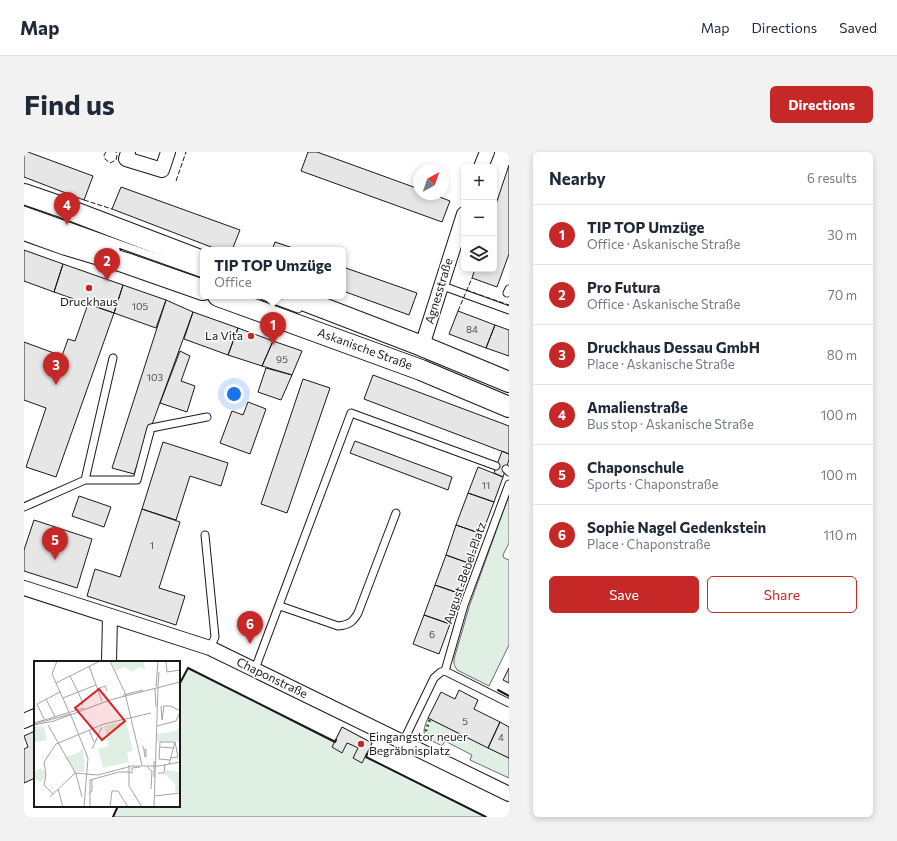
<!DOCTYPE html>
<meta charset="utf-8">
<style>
body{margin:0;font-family:Commissioner,sans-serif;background:#f2f2f3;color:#1f2937}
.controls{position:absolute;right:12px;top:12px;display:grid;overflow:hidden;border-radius:6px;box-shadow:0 2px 6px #0003}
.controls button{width:36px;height:36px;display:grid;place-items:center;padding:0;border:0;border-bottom:1px solid #e0e1e3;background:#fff;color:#1f2937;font:20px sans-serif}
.compass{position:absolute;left:389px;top:12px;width:36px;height:36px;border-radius:50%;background:#fff;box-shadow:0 2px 6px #0003;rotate:40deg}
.you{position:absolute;left:210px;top:242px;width:14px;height:14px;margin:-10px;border:3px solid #fff;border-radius:50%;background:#1a73e8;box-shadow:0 0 0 6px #1a73e833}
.badge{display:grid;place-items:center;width:26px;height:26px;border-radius:50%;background:#c62828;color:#fff;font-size:13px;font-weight:700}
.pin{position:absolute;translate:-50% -33px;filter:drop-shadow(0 1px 2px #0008)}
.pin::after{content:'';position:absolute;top:21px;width:14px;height:12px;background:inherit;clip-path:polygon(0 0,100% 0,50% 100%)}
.popup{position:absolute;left:176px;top:95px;width:146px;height:52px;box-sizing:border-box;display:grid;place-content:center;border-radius:6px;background:#fff;filter:drop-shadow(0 1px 3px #0005);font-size:13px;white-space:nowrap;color:#747a83}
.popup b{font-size:15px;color:#1f2937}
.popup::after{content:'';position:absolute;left:50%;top:100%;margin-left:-8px;border:8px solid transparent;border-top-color:#fff}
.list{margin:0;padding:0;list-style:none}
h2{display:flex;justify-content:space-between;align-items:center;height:52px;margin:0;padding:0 16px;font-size:17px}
h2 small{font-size:13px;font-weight:400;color:#747a83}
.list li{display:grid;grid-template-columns:26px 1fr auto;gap:12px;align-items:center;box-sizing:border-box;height:60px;padding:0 16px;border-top:1px solid #e0e1e3}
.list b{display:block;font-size:15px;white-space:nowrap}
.list p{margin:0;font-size:13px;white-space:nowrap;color:#747a83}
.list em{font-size:13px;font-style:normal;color:#747a83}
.actions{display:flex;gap:8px;padding:12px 16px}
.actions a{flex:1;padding:9px 0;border:1px solid #c62828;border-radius:6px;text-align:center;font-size:14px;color:#c62828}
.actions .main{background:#c62828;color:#fff}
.icon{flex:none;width:22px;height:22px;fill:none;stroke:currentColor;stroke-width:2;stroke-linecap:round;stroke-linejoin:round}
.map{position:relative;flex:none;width:485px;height:665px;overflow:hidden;border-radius:6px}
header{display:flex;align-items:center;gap:24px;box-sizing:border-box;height:56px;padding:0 20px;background:#fff;border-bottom:1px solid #e0e1e3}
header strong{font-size:19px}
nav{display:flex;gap:22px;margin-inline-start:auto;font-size:14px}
.intro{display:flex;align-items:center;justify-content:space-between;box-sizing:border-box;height:96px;padding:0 24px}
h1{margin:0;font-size:28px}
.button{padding:10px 18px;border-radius:6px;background:#c62828;color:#fff;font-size:14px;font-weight:700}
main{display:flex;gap:24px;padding:0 24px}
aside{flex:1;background:#fff;border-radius:6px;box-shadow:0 2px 6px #0003}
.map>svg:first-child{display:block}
</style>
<header>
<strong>Map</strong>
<nav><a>Map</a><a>Directions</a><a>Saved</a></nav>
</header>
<div class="intro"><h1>Find us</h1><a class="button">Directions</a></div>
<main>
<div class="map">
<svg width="485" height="665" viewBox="0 0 485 665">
<rect width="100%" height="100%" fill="#fff"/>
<path fill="#e0efe3" stroke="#6a6a6a" d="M 485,343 L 485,391 L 479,403 L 480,406 L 485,408 L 485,493 L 465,534 L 433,518 L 430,512 L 430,507 L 446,452 Z
M 164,516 L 311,589 L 318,575 L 348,591 L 342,605 L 462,665 L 89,665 L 94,654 L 155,654 L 155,533 Z
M 404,566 L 485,606 L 485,626 L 446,608 L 448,603 L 421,589 L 418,594 C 402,585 395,586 404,566 Z"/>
<path fill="#e6e6e6" stroke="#1a1a1a" d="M 0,0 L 4,0 L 69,24 L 60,48 L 0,25 Z
M 284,0 L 293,0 L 395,37 L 395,42 L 408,42 L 426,49 L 418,70 L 277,19 Z
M 485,13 L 485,102 L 473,135 L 448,126 L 451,117 L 470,117 L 470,58 Z
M 97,35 L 216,78 L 208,98 L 195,98 L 88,57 Z
M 251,90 L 266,95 L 274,98 L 248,98 Z
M 0,98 L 39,112 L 30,140 L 0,129 Z
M 39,112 L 99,133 L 90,161 L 30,140 Z
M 319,115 L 393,141 L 385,163 L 319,139 Z
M 99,133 L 142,148 L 132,176 L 90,161 Z
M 142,148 L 169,160 L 110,322 L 88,316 Z
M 64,152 L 90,161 L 32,325 L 2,315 L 22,256 L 0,248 L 0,190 L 38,204 L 44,187 L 51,189 Z
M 434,159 L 471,173 L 462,196 L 425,182 Z
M 169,160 L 214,176 L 204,203 L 160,187 Z
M 471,173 L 485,178 L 485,204 L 462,196 Z
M 214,176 L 249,189 L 238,214 L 204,203 Z
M 249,189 L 278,199 L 268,223 L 238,214 Z
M 156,199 L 166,204 L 157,229 L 171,234 L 163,260 L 136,251 Z
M 242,216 L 268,223 L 257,248 L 234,240 Z
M 349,223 L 485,274 L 485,302 L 340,247 Z
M 279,227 L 306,236 L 263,361 L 237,352 Z
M 224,250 L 242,257 L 226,302 L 196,291 L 208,259 L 219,263 Z
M 331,289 L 428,325 L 424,338 L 326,301 Z
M 139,290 L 204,311 L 197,334 L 166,324 L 152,368 L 118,357 Z
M 478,299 L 485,302 L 485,308 L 479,325 L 470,321 Z
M 454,315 L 479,325 L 470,350 L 444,341 Z
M 444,341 L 470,350 L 458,382 L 432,373 Z
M 55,344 L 87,355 L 80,375 L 48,364 Z
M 118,357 L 156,370 L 135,436 L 161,444 L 152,473 L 63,444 L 71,417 L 96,425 Z
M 10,368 L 68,387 L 53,436 L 0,419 L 0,398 Z
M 432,373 L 458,382 L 447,412 L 422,403 Z
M 422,403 L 447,412 L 437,442 L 411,433 Z
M 411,433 L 437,442 L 426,472 L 400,463 Z
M 400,463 L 426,472 L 415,502 L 389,492 Z
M 485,516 L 485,531 L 479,528 Z
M 435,538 L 454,548 L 450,557 L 476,570 L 464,596 L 404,566 L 417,540 L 431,547 Z
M 476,570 L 485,575 L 485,606 L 464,596 Z
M 318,575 L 348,591 L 338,611 L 329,606 L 334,596 L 328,593 L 323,591 L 318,601 L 308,595 Z
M 11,579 L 11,626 L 0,631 L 0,597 L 4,595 L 0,584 Z"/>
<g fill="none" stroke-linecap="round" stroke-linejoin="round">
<defs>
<path id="service" d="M 0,58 L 179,122
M 0,65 L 92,98
M 416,133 L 485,158
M 483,141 L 485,137
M 239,144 L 274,157
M 482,317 L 485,320
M 61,328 L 89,206
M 0,355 L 61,328 L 113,328 L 127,276 L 183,265
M 181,383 L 191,485 L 186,496
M 256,454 L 314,474 C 325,473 329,470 334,461 L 372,361
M 231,517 L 327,261 L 472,314
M 421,519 L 440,453 L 485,332
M 379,590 L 410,526 L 417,520 L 421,519 L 485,551"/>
<path id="minor" d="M 104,0 L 102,7 L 138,18 L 144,0
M 457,15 L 463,0
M 398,194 L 440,62
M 0,436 L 186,496 L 485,642
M 85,510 L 86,464
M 0,569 L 11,564"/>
<path id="secondary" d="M 0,42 L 35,54 L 179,109
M 0,78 L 42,93 L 102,111 L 179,138
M 194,144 L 397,218 L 485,255
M 268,144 L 398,194 L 485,230"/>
</defs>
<use href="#service" stroke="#1a1a1a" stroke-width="9"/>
<use href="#minor" stroke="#1a1a1a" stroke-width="16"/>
<use href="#secondary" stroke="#1a1a1a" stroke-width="22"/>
<use href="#service" stroke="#fff" stroke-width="7"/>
<use href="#minor" stroke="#fff" stroke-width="14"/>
<use href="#secondary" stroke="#fff" stroke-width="20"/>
<path stroke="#2b5a34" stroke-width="3" stroke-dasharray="2 3" stroke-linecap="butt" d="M 404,584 L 402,578 L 406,567"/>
<path stroke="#1a1a1a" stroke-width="1" stroke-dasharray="5 2" stroke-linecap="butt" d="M 82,0 L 80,3 L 81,7 L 86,11 L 92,8 L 93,4 L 92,0
M 152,29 L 162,0
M 60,48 L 88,57
M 442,138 L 485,153
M 434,159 L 448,126"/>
<path stroke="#1a1a1a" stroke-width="2" d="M 155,533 L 164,516 L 311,590 L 312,588
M 474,538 L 485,544
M 343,602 L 342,605 L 462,665
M 89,665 L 94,654"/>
</g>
<g fill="#c62828" stroke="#fff" stroke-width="1.5">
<circle cx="65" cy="136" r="4"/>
<circle cx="227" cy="184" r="4"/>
<circle cx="337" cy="592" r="4"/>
</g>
<g text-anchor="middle" stroke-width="3" stroke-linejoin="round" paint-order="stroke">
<g font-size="10" fill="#4d4d4d">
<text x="116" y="158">105</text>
<text x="448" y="181">84</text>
<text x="258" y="211">95</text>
<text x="131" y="229">103</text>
<text x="462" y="337">11</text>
<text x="128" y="397">1</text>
<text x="408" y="486">6</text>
<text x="441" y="573">5</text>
<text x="477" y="589">4</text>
</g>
<g font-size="12" fill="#1a1a1a" stroke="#fff">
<text transform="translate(415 139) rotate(-73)" y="4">Agnesstraße</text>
<text transform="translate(341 197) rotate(20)" y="4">Askanische Straße</text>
<text transform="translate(441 421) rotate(-71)" y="4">August-Bebel-Platz</text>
<text transform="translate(248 526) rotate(26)" y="4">Chaponstraße</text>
</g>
<g font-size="12" fill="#1a1a1a" stroke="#fff">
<text x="65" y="154">Druckhaus</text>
<text x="219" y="188" text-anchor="end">La Vita</text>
<text x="345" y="589" text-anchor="start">Eingangstor neuer<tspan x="345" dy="14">Begräbnisplatz</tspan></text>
</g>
</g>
<g transform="translate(10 509)">
<rect width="146" height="146" fill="#fff"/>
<path d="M 77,0 L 110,0 L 111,9 L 107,6 L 97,11 L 91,6 L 82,10 ZM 92,60 L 99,90 L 93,91 L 95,101 L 69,107 L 64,88 L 75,85 L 70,65 ZM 146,64 L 146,80 L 123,81 L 123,73 L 142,70 ZM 10,65 L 13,79 L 0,81 L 0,66 ZM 49,87 L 51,111 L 41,111 L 32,96 L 44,92 ZM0 114a6 6 0 1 1 12 0a6 6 0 1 1-12 0ZM 132,109 L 146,111 L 146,131 L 141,130 L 141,123 L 131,113 Z" fill="#e0efe3"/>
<path fill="none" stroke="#a3a3a3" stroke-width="1" d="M 23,0 L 18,13 L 35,51M 76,0 L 91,32 L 108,104M 132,0 L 133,11 L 146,9M 55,5 L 68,40M 36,15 L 44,31 L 48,40 L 49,43 L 47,43 L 48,40M 22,22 L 66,0M 122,26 L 124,0M 124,26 L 125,11M 63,28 L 71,25 L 73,30M 121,28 L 122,46M 89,34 L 109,29M 29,37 L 62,24M 12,38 L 21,56M 127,45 L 128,59 L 130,45M 129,45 L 137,45 L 146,50M 36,52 L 54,97 L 50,146M 10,58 L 3,43 L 26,31M 0,62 L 50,47M 0,63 L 37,53M 0,64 L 20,60 L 76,39 L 146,21M 14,64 L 42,113 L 48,136M 123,65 L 142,60 L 146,51M 55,69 L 60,81M 109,85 L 109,86 L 110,89 L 111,96 L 112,96 L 112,88 L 110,89M 126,86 L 140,87M 58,88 L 68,66M 136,97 L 144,96 L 141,81M 136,99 L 125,98 L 126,81 L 141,81M 135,103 L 141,81M 95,104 L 95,125 L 108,146M 113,106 L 118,110 L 117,128M 95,111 L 98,112 L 98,107 L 106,106M 124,112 L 130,112 L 131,103M 52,113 L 64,114 L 98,105 L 125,105 L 146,101M 120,116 L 120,100M 24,128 L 29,146M 55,132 L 58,130 L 58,118M 19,133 L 10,124 L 12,114 L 10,101 L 22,83 L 70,63 L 117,52M 121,135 L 146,132M 16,136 L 41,112 L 52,113M 56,145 L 56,119 L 85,111 L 95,111M 52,146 L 74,146M 76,146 L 78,130 L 84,130 L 94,146M 120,146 L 124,27"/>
<path fill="#d62828" fill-opacity="0.15" stroke="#d62828" stroke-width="2" d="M 65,28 L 91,60 L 68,79 L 41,47 Z"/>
<rect width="146" height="146" fill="none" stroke="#1a1a1a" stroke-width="2"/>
</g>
</svg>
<div class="controls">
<button>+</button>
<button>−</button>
<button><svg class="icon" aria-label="layers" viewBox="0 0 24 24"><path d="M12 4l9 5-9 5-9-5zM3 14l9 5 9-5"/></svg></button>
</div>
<svg class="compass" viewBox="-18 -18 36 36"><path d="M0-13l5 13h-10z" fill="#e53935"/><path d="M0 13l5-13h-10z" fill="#747a83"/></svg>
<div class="you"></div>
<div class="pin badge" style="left:249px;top:193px">1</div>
<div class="popup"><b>TIP TOP Umzüge</b>Office</div>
<div class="pin badge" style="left:83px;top:129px">2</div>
<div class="pin badge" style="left:32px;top:233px">3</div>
<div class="pin badge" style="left:43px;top:73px">4</div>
<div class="pin badge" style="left:31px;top:408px">5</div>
<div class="pin badge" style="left:226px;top:492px">6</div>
</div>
<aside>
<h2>Nearby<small>6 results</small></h2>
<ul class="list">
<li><span class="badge">1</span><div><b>TIP TOP Umzüge</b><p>Office · Askanische Straße</p></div><em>30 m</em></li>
<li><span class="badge">2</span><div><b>Pro Futura</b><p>Office · Askanische Straße</p></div><em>70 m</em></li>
<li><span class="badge">3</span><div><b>Druckhaus Dessau GmbH</b><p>Place · Askanische Straße</p></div><em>80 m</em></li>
<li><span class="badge">4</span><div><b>Amalienstraße</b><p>Bus stop · Askanische Straße</p></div><em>100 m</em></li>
<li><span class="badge">5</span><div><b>Chaponschule</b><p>Sports · Chaponstraße</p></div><em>100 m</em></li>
<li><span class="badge">6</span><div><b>Sophie Nagel Gedenkstein</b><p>Place · Chaponstraße</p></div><em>110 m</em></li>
</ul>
<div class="actions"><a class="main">Save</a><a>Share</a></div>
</aside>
</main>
